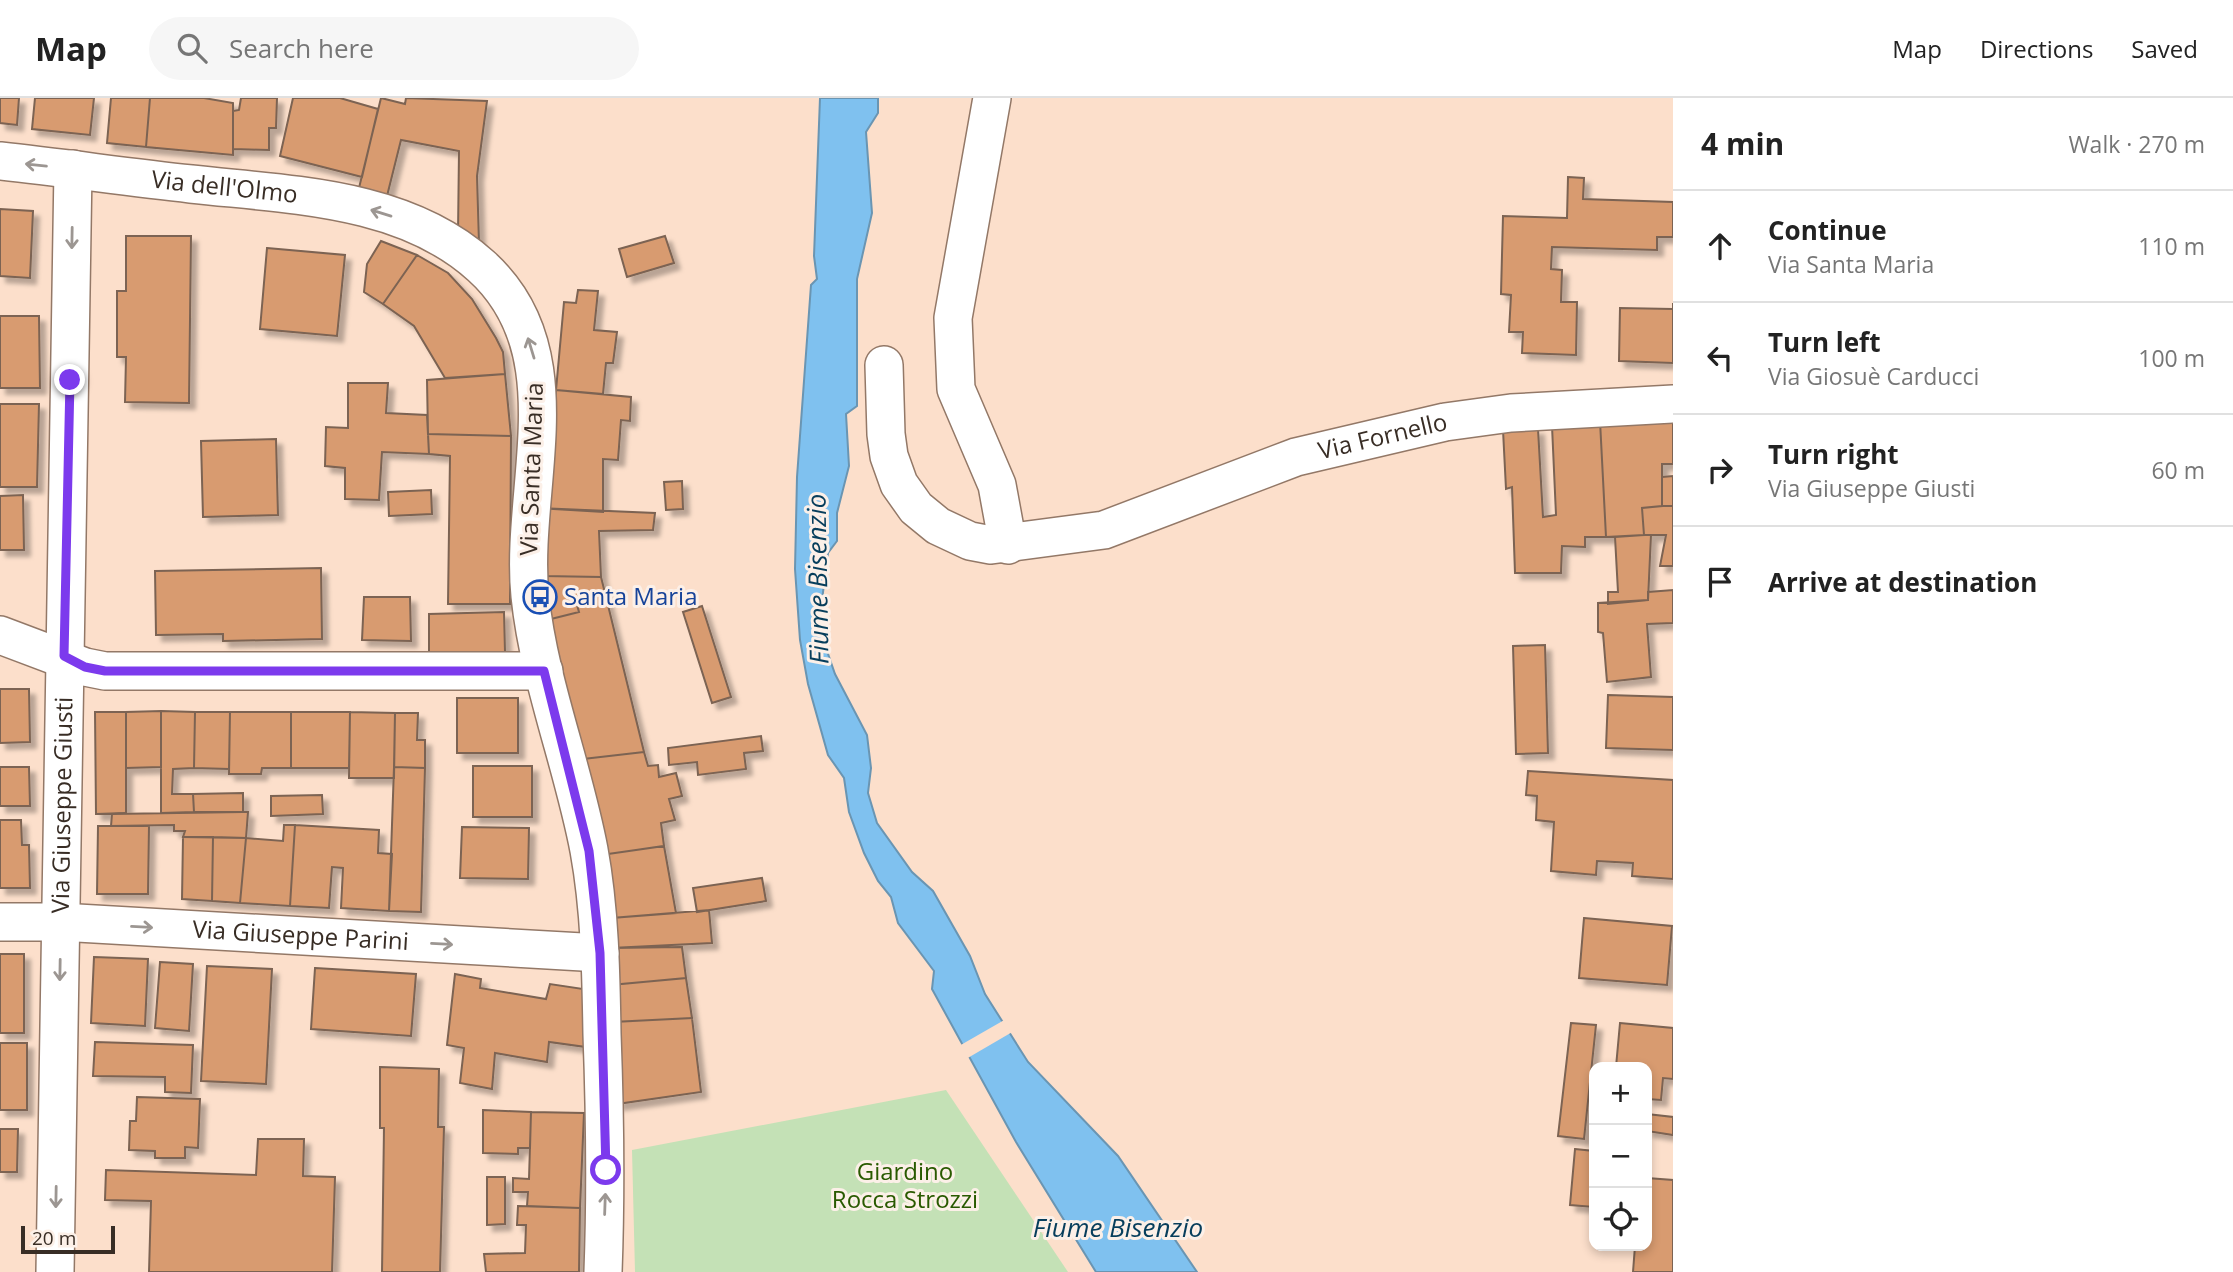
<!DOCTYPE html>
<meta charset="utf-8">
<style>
body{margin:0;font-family:"Open Sans",sans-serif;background:#f6f6f6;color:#222}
.controls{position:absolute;right:21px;bottom:21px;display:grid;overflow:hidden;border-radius:14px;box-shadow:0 4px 10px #0003}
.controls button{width:63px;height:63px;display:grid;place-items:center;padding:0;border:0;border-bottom:2px solid #e0e0e0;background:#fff;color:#222;font:35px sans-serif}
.scale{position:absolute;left:21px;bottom:18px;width:94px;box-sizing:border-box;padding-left:7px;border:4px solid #382d25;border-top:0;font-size:19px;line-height:24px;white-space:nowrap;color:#382d25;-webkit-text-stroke:5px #fcf0e8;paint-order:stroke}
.stop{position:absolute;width:21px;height:21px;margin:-16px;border:5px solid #7c3aed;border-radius:50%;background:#fff}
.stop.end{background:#7c3aed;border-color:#fff;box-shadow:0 2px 7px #0008}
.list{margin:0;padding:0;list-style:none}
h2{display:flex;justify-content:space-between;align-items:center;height:91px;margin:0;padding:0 28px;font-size:30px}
h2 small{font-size:23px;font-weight:400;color:#767676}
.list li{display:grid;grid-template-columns:46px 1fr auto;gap:21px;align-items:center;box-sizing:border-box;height:112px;padding:0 28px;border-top:2px solid #e0e0e0}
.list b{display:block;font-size:26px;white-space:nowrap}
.list p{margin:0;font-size:23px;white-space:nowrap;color:#767676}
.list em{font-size:23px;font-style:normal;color:#767676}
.icon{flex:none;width:38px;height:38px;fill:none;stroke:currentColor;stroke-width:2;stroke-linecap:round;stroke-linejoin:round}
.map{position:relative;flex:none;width:1673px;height:1174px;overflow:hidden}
header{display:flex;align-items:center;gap:42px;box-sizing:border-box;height:98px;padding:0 35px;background:#fff;border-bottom:2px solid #e0e0e0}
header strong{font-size:33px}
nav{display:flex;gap:38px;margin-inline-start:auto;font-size:24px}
.search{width:490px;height:63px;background:#f6f6f6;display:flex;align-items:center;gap:18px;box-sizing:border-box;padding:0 24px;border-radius:38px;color:#767676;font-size:26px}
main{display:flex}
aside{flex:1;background:#fff}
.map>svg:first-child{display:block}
</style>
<header>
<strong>Map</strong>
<div class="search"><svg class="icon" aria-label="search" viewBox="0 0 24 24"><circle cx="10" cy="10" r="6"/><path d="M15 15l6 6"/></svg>Search here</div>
<nav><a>Map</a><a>Directions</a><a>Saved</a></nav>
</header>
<main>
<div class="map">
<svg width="1673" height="1174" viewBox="0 0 1673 1174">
<defs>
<filter id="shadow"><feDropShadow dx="6" dy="6" stdDeviation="2" flood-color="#0004"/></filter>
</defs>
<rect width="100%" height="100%" fill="#fcdfcb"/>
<path fill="#c4e1b6" d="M 946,992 L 1068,1174 L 635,1174 L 632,1052 Z"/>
<path fill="#7fc1ef" stroke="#6a95b2" stroke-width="2" d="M 820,0 L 878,0 L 878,15 L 866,34 L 872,115 L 857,181 L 857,308 L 846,316 L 849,368 L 837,415 L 837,443 L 828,455 L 822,502 L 825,547 L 835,576 L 867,637 L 871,670 L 868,695 L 877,725 L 912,774 L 933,793 L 970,858 L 985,896 L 1028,964 L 1118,1058 L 1197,1174 L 1096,1174 L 1016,1044 L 932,891 L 934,873 L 898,825 L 891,799 L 878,783 L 864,755 L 849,714 L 844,680 L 828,657 L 808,586 L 800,542 L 795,471 L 797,379 L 811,187 L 817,181 L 814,158 Z"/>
<path fill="#fcdfcb" d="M 1006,921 L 1014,933 L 966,961 L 959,948 Z"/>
<path fill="#d89b70" stroke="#7c6352" stroke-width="2" filter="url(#shadow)" d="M 0,0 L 19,0 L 17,27 L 0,25 Z
M 35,0 L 94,0 L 90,37 L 32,31 Z
M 111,0 L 150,0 L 146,49 L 107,45 Z
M 150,0 L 204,0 L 233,5 L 233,57 L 146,49 Z
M 241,0 L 277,0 L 276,30 L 269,30 L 269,52 L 233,51 L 233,13 L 239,12 Z
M 293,0 L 340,0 L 378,11 L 362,79 L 280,58 Z
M 381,0 L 405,6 L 406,0 L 487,3 L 477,78 L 479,145 L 458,136 L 459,53 L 401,42 L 386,102 L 358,94 Z
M 1568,79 L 1584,80 L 1583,101 L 1673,104 L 1673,139 L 1657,139 L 1657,152 L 1552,149 L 1551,171 L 1562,172 L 1561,204 L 1577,204 L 1576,257 L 1522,255 L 1523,234 L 1509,234 L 1511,197 L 1501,196 L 1503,118 L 1567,120 Z
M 0,111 L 33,113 L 30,180 L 0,178 Z
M 126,138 L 191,138 L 189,305 L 125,304 L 126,259 L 117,259 L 117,193 L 126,193 Z
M 665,138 L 674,165 L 627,179 L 619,151 Z
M 381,143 L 417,157 L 383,206 L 364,194 L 367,166 Z
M 267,150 L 345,157 L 337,238 L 260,231 Z
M 417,157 L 448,175 L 472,201 L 496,240 L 503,254 L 505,276 L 445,280 L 414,228 L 383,206 Z
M 578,192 L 598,193 L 594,232 L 617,234 L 613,265 L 606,265 L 603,296 L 556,292 L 564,204 L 576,205 Z
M 1673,205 L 1673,265 L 1619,263 L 1620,210 L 1673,211 Z
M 0,218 L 39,218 L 40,290 L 0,290 Z
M 505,276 L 511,338 L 428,336 L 427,282 Z
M 348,285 L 388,285 L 386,315 L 427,317 L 429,356 L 382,354 L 379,402 L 345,401 L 345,370 L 325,368 L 326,329 L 348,330 Z
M 556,292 L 631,299 L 630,323 L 621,322 L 618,362 L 603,361 L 603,414 L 538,410 Z
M 0,306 L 39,306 L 37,389 L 0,389 Z
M 1673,319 L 1673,366 L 1662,366 L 1662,408 L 1642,410 L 1644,437 L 1606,439 L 1600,323 Z
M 1600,323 L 1606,439 L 1585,439 L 1585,449 L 1562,448 L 1561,475 L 1515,475 L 1512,389 L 1506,391 L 1503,332 L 1538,331 L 1543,419 L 1556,417 L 1552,328 Z
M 428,336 L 511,338 L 510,506 L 448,506 L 450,358 L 429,356 Z
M 276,341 L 278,417 L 203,419 L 201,343 Z
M 1673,378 L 1673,408 L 1662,408 L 1662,379 Z
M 682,383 L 683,411 L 666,412 L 664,384 Z
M 431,392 L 432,416 L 389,418 L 388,394 Z
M 23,397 L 24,452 L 0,452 L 0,398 Z
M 1662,408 L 1673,408 L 1673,468 L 1660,468 L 1666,437 L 1644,437 L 1642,410 Z
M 538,410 L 655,415 L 653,432 L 599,433 L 601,479 L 543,478 Z
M 1644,437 L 1651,437 L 1648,502 L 1608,506 L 1608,494 L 1618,494 L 1615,439 Z
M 321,470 L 322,541 L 223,543 L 223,536 L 156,537 L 155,473 Z
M 543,478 L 601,479 L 605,495 L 575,500 L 579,514 L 547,522 Z
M 1673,492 L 1673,525 L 1647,526 L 1651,579 L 1607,584 L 1603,535 L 1598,534 L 1598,505 L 1648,502 L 1648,494 Z
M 605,495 L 644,654 L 583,661 L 547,522 L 579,514 L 575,500 Z
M 364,499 L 410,499 L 411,543 L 362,542 Z
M 702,508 L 731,599 L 712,605 L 683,514 Z
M 504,514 L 505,554 L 429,555 L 429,516 Z
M 1545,547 L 1548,655 L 1516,656 L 1513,548 Z
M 0,591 L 29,591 L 30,644 L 0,645 Z
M 1608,597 L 1673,599 L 1673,652 L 1606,650 Z
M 457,600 L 518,600 L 518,655 L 457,655 Z
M 161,613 L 161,669 L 126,670 L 126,614 Z
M 161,613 L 195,614 L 194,670 L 173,671 L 172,696 L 193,696 L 194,714 L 161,715 Z
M 95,614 L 126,614 L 126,715 L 96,716 Z
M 195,614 L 230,614 L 229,671 L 194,670 Z
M 230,614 L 291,614 L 291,670 L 262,670 L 261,676 L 229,676 Z
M 291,614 L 350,614 L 349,670 L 291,670 Z
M 350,614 L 395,615 L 394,680 L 349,680 Z
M 395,615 L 418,615 L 417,642 L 425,642 L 425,670 L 394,669 Z
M 761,638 L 763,653 L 744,655 L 746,671 L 698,677 L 697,664 L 669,667 L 668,650 Z
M 644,654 L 648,668 L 658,667 L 659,679 L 676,675 L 682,698 L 669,701 L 675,722 L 661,725 L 664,748 L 608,756 L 583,661 Z
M 473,668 L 532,668 L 532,719 L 473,719 Z
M 0,669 L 29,669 L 30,708 L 0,708 Z
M 394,669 L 425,670 L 421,814 L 389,813 Z
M 1528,673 L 1673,682 L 1673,781 L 1632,778 L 1633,765 L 1597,763 L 1596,777 L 1551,773 L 1554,724 L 1536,722 L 1537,698 L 1526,697 Z
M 243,695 L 243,714 L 194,714 L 193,696 Z
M 322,697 L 323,716 L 271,718 L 271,698 Z
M 243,714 L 248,714 L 246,740 L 183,739 L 185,733 L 174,733 L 174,727 L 111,728 L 112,716 Z
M 0,722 L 21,722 L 22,747 L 29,747 L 30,790 L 0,790 Z
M 284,727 L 295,727 L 290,808 L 240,805 L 246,740 L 283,743 Z
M 295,727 L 379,732 L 378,755 L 392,756 L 389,813 L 341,810 L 343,770 L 332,769 L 329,810 L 290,808 Z
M 98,728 L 149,728 L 148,796 L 97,796 Z
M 462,729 L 529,730 L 528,781 L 460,780 Z
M 183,739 L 213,739 L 212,803 L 182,801 Z
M 213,739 L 246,740 L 240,805 L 212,803 Z
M 664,748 L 676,815 L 612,820 L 608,756 Z
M 762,780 L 766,803 L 697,814 L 693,790 Z
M 709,812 L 712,845 L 611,850 L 612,820 Z
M 1584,820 L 1672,828 L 1667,887 L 1579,880 Z
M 682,849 L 686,880 L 611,887 L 611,850 Z
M 0,856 L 24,856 L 24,935 L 0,935 Z
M 94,859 L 148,861 L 145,928 L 91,925 Z
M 160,864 L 193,866 L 189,933 L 155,930 Z
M 207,868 L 272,871 L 266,986 L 201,983 Z
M 315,870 L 416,876 L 411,938 L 311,931 Z
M 455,876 L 481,881 L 480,890 L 546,901 L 550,886 L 590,892 L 586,949 L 549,944 L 547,964 L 495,955 L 492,991 L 460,985 L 464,950 L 447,947 Z
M 686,880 L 692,920 L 613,924 L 611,887 Z
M 692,920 L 701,994 L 617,1006 L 613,924 Z
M 1571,925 L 1596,927 L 1584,1041 L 1558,1038 Z
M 1620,925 L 1673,930 L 1673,981 L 1663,980 L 1661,1002 L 1647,1001 L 1647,969 L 1616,969 Z
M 95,944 L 193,947 L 191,995 L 165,994 L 165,979 L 93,978 Z
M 0,945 L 27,945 L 27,1012 L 0,1012 Z
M 380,969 L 439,971 L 438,1029 L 444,1029 L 440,1174 L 382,1174 L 384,1030 L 380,1030 Z
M 137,999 L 200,1001 L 198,1050 L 185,1049 L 185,1060 L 155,1060 L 155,1053 L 129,1052 L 130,1023 L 136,1023 Z
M 483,1012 L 531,1014 L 530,1050 L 518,1050 L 518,1056 L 483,1055 Z
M 531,1014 L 584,1015 L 580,1110 L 527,1108 L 528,1094 L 513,1094 L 513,1080 L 529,1081 Z
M 1647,1016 L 1673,1019 L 1673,1037 L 1647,1033 Z
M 0,1031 L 18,1031 L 17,1074 L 0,1074 Z
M 258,1041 L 304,1041 L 303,1078 L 335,1079 L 332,1174 L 149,1174 L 151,1103 L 105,1102 L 106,1072 L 256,1077 Z
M 1575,1051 L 1594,1053 L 1594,1109 L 1570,1107 Z
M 487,1079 L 505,1079 L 505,1126 L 487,1127 Z
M 1647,1080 L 1673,1082 L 1673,1174 L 1633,1174 L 1635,1148 L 1647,1148 Z
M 518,1108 L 580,1110 L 579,1174 L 486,1174 L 484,1156 L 525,1155 L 526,1127 L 517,1127 Z"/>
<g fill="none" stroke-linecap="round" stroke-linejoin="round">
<defs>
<g id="street">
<path d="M 992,0 L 953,220 L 956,291 L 997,387 L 1008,447"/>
<path id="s1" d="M 0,63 C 64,70 127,79 191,86 C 289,97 404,98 481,168 C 577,254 519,389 530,498 C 539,584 573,667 589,752 C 600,812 601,875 602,936 C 605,1016 606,1094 603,1174"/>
<path id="s2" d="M 884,267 L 886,336 L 889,358 L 899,386 L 916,410 L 938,428 L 970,443 L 991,447 L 1104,432 L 1296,359 L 1445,324 L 1511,315 L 1673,306"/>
<path d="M 0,537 L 85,569 L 105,573 L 544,573"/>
<path id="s3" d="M 0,824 L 60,824 L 600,855"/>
<path id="s4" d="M 55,1174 L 73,71"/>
</g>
</defs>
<use href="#street" stroke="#937867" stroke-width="40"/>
<use href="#street" stroke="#fff" stroke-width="37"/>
</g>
<defs><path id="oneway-shaft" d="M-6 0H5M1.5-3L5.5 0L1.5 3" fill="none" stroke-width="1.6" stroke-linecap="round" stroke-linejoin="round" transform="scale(1.75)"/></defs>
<g stroke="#9c9692">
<use href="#oneway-shaft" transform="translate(36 67) rotate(-174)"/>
<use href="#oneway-shaft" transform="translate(381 115) rotate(-163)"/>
<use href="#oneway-shaft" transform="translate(72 140) rotate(91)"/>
<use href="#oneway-shaft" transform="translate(531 250) rotate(-107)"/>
<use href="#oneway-shaft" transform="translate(142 829) rotate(3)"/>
<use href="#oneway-shaft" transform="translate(442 846) rotate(3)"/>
<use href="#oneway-shaft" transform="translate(60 872) rotate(91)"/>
<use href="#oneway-shaft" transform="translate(56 1099) rotate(91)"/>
<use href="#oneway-shaft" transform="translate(605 1106) rotate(-88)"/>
</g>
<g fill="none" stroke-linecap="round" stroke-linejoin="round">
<path stroke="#7c3aed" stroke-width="9" d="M 70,282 L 64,558 L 85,569 L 105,573 L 544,573 L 589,753 L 600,855 L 606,1072"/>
</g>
<defs>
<symbol id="bus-ring" viewBox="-11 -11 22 22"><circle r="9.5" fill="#fcf0e8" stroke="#1a4fb4" stroke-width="1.5"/><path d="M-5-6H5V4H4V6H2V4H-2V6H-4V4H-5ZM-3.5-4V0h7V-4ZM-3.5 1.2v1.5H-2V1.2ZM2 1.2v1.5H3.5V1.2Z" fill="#1a4fb4"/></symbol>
</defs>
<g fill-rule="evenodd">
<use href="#bus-ring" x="521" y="480" width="38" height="38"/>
</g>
<g text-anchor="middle" stroke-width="6" stroke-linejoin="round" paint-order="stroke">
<g font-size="24" fill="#382d25" stroke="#fcf0e8">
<text dy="8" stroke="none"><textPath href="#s1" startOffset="226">Via dell'Olmo</textPath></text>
<text dy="8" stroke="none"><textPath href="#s2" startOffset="644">Via Fornello</textPath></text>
<text transform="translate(532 371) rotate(-88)" y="8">Via Santa Maria</text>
<text dy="8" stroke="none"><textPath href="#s4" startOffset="467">Via Giuseppe Giusti</textPath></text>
<text dy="8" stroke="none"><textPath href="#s3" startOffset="301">Via Giuseppe Parini</textPath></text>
</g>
<g font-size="24" fill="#164399" stroke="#fcf0e8" text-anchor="start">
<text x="564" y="507">Santa Maria</text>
</g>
<g font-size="24" fill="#295a00" stroke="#fcf0e8">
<text x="905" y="1082">Giardino<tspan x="905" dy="28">Rocca Strozzi</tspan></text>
</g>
<g font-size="26" font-style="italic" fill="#073e5c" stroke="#fcf0e8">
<text transform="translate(818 481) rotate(-91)" y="9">Fiume Bisenzio</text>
<text x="1118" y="1139">Fiume Bisenzio</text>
</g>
</g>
</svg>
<div class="controls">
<button>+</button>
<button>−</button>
<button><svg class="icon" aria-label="locate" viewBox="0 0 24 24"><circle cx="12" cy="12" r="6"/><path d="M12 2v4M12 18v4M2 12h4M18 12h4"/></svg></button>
</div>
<div class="scale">20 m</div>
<div class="stop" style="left:606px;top:1072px"></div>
<div class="stop end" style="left:70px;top:282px"></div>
</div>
<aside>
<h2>4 min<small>Walk · 270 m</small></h2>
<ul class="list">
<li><svg class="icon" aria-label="ahead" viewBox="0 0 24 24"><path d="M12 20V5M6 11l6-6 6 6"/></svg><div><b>Continue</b><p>Via Santa Maria</p></div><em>110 m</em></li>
<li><svg class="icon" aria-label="left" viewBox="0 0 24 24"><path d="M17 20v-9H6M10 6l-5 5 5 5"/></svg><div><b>Turn left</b><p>Via Giosuè Carducci</p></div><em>100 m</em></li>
<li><svg class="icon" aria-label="right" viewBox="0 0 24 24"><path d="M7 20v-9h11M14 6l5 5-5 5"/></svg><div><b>Turn right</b><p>Via Giuseppe Giusti</p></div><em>60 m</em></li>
<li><svg class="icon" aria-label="arrive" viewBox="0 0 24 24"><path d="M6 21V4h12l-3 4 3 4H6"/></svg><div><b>Arrive at destination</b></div></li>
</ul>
</aside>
</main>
